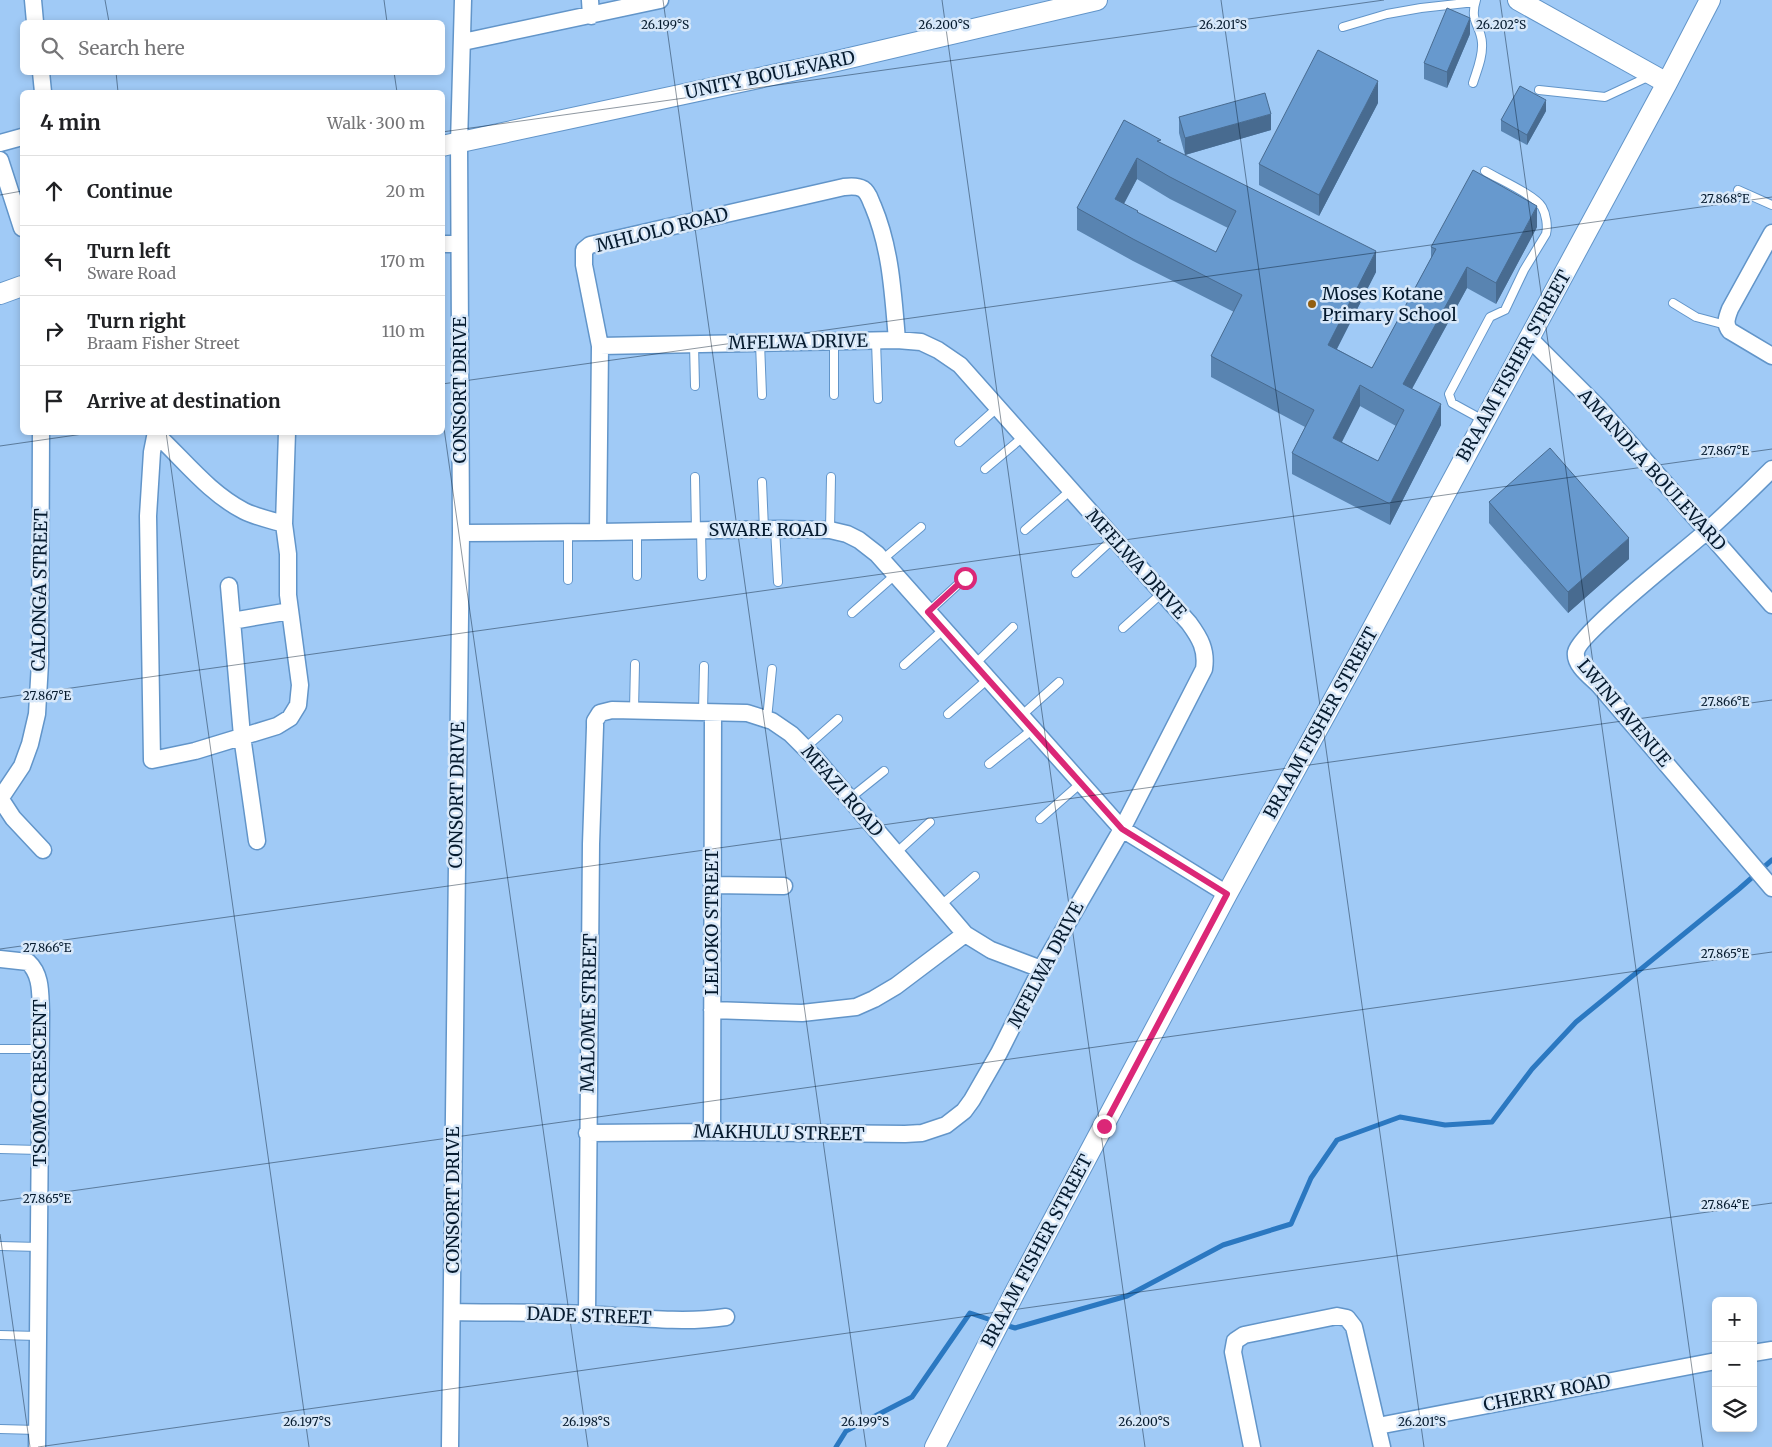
<!DOCTYPE html>
<meta charset="utf-8">
<style>
body{margin:0;font-family:Merriweather,serif;background:#f2f2f2;color:#202124}
.controls{position:absolute;right:15px;bottom:15px;display:grid;overflow:hidden;border-radius:8px;box-shadow:0 2px 8px #0003}
.controls button{width:45px;height:45px;display:grid;place-items:center;padding:0;border:0;border-bottom:1px solid #e0e0e0;background:#fff;color:#202124;font:25px sans-serif}
.stop{position:absolute;width:15px;height:15px;margin:-11px;border:4px solid #db2777;border-radius:50%;background:#fff}
.stop.end{background:#db2777;border-color:#fff;box-shadow:0 1px 5px #0008}
.list{margin:0;padding:0;list-style:none}
h2{display:flex;justify-content:space-between;align-items:center;height:65px;margin:0;padding:0 20px;font-size:21px}
h2 small{font-size:16px;font-weight:400;color:#757577}
.list li{display:grid;grid-template-columns:32px 1fr auto;gap:15px;align-items:center;box-sizing:border-box;height:70px;padding:0 20px;border-top:1px solid #e0e0e0}
.list b{display:block;font-size:19px;white-space:nowrap}
.list p{margin:0;font-size:16px;white-space:nowrap;color:#757577}
.list em{font-size:16px;font-style:normal;color:#757577}
.icon{flex:none;width:28px;height:28px;fill:none;stroke:currentColor;stroke-width:2;stroke-linecap:round;stroke-linejoin:round}
.map{position:relative;flex:none;width:1772px;height:1447px;overflow:hidden}
.search{position:absolute;background:#fff;box-shadow:0 2px 8px #0003;left:20px;top:20px;width:425px;height:55px;display:flex;align-items:center;gap:12px;box-sizing:border-box;padding:0 18px;border-radius:8px;color:#757577;font-size:19px}
.panel{position:absolute;background:#fff;box-shadow:0 2px 8px #0003;left:20px;top:90px;width:425px;height:345px;border-radius:8px}
.map>svg:first-child{display:block}
</style>
<div class="map">
<svg width="1772" height="1447" viewBox="0 0 1772 1447">
<rect width="100%" height="100%" fill="#a0caf6"/>
<g fill="none" stroke-linecap="round" stroke-linejoin="round">
<path stroke="#2b78c1" stroke-width="5" d="M 1002,1324 L 1015,1328 L 1127,1296 L 1223,1245 L 1291,1224 L 1311,1178 L 1337,1140 L 1400,1117 L 1445,1125 L 1492,1122 L 1532,1069 L 1576,1022 L 1739,889 L 1772,860
M 836,1447 L 846,1431 L 912,1397 L 970,1313 L 994,1321"/>
<defs>
<path id="service" d="M 1343,27 L 1387,14 L 1421,8 L 1475,2
M 1473,83 C 1477,70 1483,57 1482,43 C 1481,25 1469,22 1476,0
M 1539,90 L 1605,97 L 1650,76
M 1738,190 L 1772,205
M 1673,303 L 1696,317 L 1726,325
M 876,341 L 878,399
M 760,343 L 762,395
M 694,344 L 695,386
M 834,395 L 834,342
M 1483,420 L 1452,403 L 1449,394 L 1490,317 L 1505,310 L 1524,270 L 1546,234 C 1548,226 1546,214 1542,207 C 1535,195 1498,179 1485,171
M 959,442 L 997,408
M 985,469 L 1023,437
M 695,477 L 696,530
M 762,482 L 764,529
M 775,529 L 778,582
M 701,530 L 702,576
M 830,530 L 831,477
M 1025,530 L 1071,490
M 882,560 L 921,527
M 1076,573 L 1113,539
M 637,576 L 637,531
M 568,580 L 568,532
M 928,612 L 965,578
M 852,613 L 895,575
M 1123,628 L 1162,593
M 975,664 L 1013,627
M 904,665 L 944,629
M 634,710 L 635,664
M 703,712 L 704,666
M 948,714 L 988,679
M 1021,716 L 1059,682
M 767,719 L 772,669
M 805,748 L 838,719
M 989,764 L 1033,729
M 849,799 L 884,771
M 1040,819 L 1081,783
M 896,853 L 930,822
M 941,905 L 975,876
M 0,1049 L 41,1049
M 0,1149 L 39,1150
M 0,1246 L 39,1247
M 0,1335 L 38,1336
M 0,1429 L 37,1430"/>
<path id="minor" d="M 33,0 L 35,22
M 590,0 L 591,16
M 463,42 L 660,0
M 41,72 L 43,92
M 0,143 L 22,137
M 0,160 L 22,228
M 1772,233 L 1730,309 C 1727,317 1724,324 1730,331 L 1772,356
M 442,244 L 459,244
M 1529,338 L 1598,407 L 1772,605
M 156,432 L 152,452 L 148,516 L 152,760 L 195,751 L 277,726 L 290,718 L 298,705 L 300,685 L 288,595 L 288,554 L 284,524 L 287,432
M 156,434 C 184,460 209,493 244,511 C 256,517 271,520 284,524
M 1772,469 C 1751,490 1730,510 1708,530 C 1687,549 1579,633 1576,652 C 1574,665 1591,677 1599,685 L 1772,888
M 598,532 L 600,346 L 584,265 L 584,250 L 590,245 L 844,187 C 851,186 858,186 863,189 C 869,193 870,200 873,206 C 891,249 893,294 897,340
M 461,533 L 598,532 L 781,529 L 830,530 L 847,534 L 859,540 L 877,554 L 1122,829 L 1227,894
M 229,586 L 242,736 L 257,841
M 232,621 L 290,611
M 0,798 L 13,818 L 43,850
M 0,799 L 22,766 L 30,744 L 37,714 L 40,663 L 41,432
M 712,885 L 784,886
M 0,959 L 28,962 C 42,975 40,994 41,1012 L 37,1447
M 712,1010 L 802,1013 L 856,1007 L 874,999 L 896,986 L 965,934
M 712,1132 L 713,713
M 587,1133 L 712,1132 L 905,1134 L 922,1133 L 946,1125 L 964,1111 L 972,1100 L 999,1053 L 1041,969 L 1122,829 L 1204,669 C 1207,650 1200,638 1189,623 L 960,365 L 938,350 L 921,342 L 897,340 L 600,346
M 452,1312 C 497,1313 543,1312 589,1314 C 634,1317 680,1324 726,1317
M 587,1314 L 591,844 L 595,727 L 595,721 L 600,713 L 612,710 L 747,713 L 772,721 L 791,734 L 815,758 L 965,934 L 991,950 L 1041,969
M 1753,1353 L 1772,1350
M 1378,1426 L 1716,1361
M 450,1447 L 461,533 L 459,143 L 463,0
M 1252,1447 L 1233,1352 L 1235,1341 L 1244,1335 L 1337,1316 L 1347,1318 L 1354,1327 L 1382,1447"/>
<path id="tertiary" d="M 1518,0 L 1667,83
M 442,146 L 824,64 L 1097,0
M 0,294 L 22,286
M 935,1447 L 1014,1294 L 1227,894 L 1356,659 L 1667,83 L 1710,0"/>
</defs>
<use href="#service" stroke="#6295c9" stroke-width="10"/>
<use href="#minor" stroke="#6295c9" stroke-width="19"/>
<use href="#tertiary" stroke="#6295c9" stroke-width="22"/>
<use href="#service" stroke="#fff" stroke-width="8"/>
<use href="#minor" stroke="#fff" stroke-width="16"/>
<use href="#tertiary" stroke="#fff" stroke-width="20"/>
</g>
<path fill="#5984b1" fill-rule="evenodd" d="M 1470,34 L 1447,88 L 1424,79 L 1424,63 Z
M 1378,103 L 1319,216 L 1259,185 L 1259,164 Z
M 1546,111 L 1527,145 L 1501,131 L 1501,120 Z
M 1179,117 L 1271,130 L 1185,155 L 1179,133 Z
M 1124,120 L 1161,143 L 1376,272 L 1337,349 L 1372,368 L 1431,258 L 1431,247 L 1537,227 L 1496,304 L 1467,288 L 1412,389 L 1441,425 L 1390,525 L 1292,474 L 1292,453 L 1305,427 L 1211,377 L 1211,356 L 1234,312 L 1133,261 L 1077,230 L 1077,208 ZM 1137,179 L 1170,199 L 1228,228 L 1216,252 L 1138,213 L 1124,204 ZM 1360,406 L 1396,426 L 1378,461 L 1342,442 Z
M 1489,502 L 1629,559 L 1568,613 L 1489,523 Z"/>
<path fill="#486b90" d="M 1470,18 L 1470,34 L 1447,88 L 1447,72 Z
M 1378,81 L 1378,103 L 1319,216 L 1319,195 Z
M 1546,100 L 1546,111 L 1527,145 L 1527,135 Z
M 1271,114 L 1271,130 L 1185,155 L 1185,138 Z
M 1137,158 L 1137,179 L 1115,220 L 1115,199 Z
M 1537,206 L 1537,227 L 1496,304 L 1496,283 Z
M 1376,251 L 1376,272 L 1328,366 L 1328,345 Z
M 1467,267 L 1467,288 L 1403,405 L 1403,384 Z
M 1360,385 L 1360,406 L 1333,459 L 1333,438 Z
M 1441,404 L 1441,425 L 1390,525 L 1390,504 Z
M 1629,538 L 1629,559 L 1568,613 L 1568,592 Z"/>
<path fill="#6799ce" stroke="#486b90" fill-rule="evenodd" d="M 1447,8 L 1470,18 L 1447,72 L 1424,63 Z
M 1318,50 L 1378,81 L 1319,195 L 1259,164 Z
M 1520,86 L 1546,100 L 1527,135 L 1501,120 Z
M 1265,93 L 1271,114 L 1185,138 L 1179,117 Z
M 1124,120 L 1161,140 L 1157,141 L 1376,251 L 1328,345 L 1372,368 L 1436,249 L 1431,247 L 1473,170 L 1537,206 L 1496,283 L 1467,267 L 1403,384 L 1441,404 L 1390,504 L 1292,453 L 1314,410 L 1211,356 L 1242,295 L 1133,239 L 1077,208 ZM 1137,158 L 1170,177 L 1236,211 L 1216,252 L 1137,212 L 1138,211 L 1115,199 ZM 1360,385 L 1404,410 L 1378,461 L 1333,438 Z
M 1550,448 L 1629,538 L 1568,592 L 1489,502 Z"/>
<g fill="none" stroke-linecap="round" stroke-linejoin="round">
<path stroke="#db2777" stroke-width="6" d="M 965,578 L 928,612 L 1122,829 L 1227,894 L 1104,1126"/>
</g>
<path fill="none" stroke="#061b2f" stroke-width="1" stroke-opacity="0.45" d="M 105,0 L 109,22M 384,0 L 387,22M 663,0 L 866,1447M 942,0 L 1145,1447M 1221,0 L 1424,1447M 1500,0 L 1703,1447M 116,72 L 118,92M 394,72 L 397,92M 442,132 L 1384,0M 0,195 L 22,191M 442,384 L 1772,197M 442,414 L 588,1447M 166,432 L 309,1447M 0,446 L 97,432M 0,698 L 1772,449M 0,949 L 1772,700M 0,1201 L 1772,952M 0,1234 L 30,1447M 38,1447 L 1772,1203"/>
<circle fill="#925f11" stroke="#d8e8f9" stroke-width="2" cx="1312" cy="304" r="5"/>
<g text-anchor="middle" stroke-width="5" stroke-linejoin="round" paint-order="stroke">
<g font-size="18" fill="#061b2f" stroke="#d8e8f9">
<text transform="translate(770 75) rotate(-12)" y="6">UNITY BOULEVARD</text>
<text transform="translate(662 230) rotate(-14)" y="6">MHLOLO ROAD</text>
<text transform="translate(798 342) rotate(-1)" y="6">MFELWA DRIVE</text>
<text transform="translate(1514 366) rotate(-61)" y="6">BRAAM FISHER STREET</text>
<text transform="translate(460 390) rotate(-90)" y="6">CONSORT DRIVE</text>
<text transform="translate(1652 470) rotate(48)" y="6">AMANDLA BOULEVARD</text>
<text x="768" y="536">SWARE ROAD</text>
<text transform="translate(1136 564) rotate(48)" y="6">MFELWA DRIVE</text>
<text transform="translate(40 590) rotate(-89)" y="6">CALONGA STREET</text>
<text transform="translate(1624 713) rotate(50)" y="6">LWINI AVENUE</text>
<text transform="translate(1321 723) rotate(-61)" y="6">BRAAM FISHER STREET</text>
<text transform="translate(842 791) rotate(49)" y="6">MFAZI ROAD</text>
<text transform="translate(457 795) rotate(-89)" y="6">CONSORT DRIVE</text>
<text transform="translate(712 922) rotate(-90)" y="6">LELOKO STREET</text>
<text transform="translate(1046 965) rotate(-62)" y="6">MFELWA DRIVE</text>
<text transform="translate(589 1013) rotate(-89)" y="6">MALOME STREET</text>
<text transform="translate(40 1083) rotate(-90)" y="6">TSOMO CRESCENT</text>
<text transform="translate(779 1133) rotate(1)" y="6">MAKHULU STREET</text>
<text transform="translate(453 1200) rotate(-90)" y="6">CONSORT DRIVE</text>
<text transform="translate(1037 1251) rotate(-62)" y="6">BRAAM FISHER STREET</text>
<text transform="translate(589 1316) rotate(2)" y="6">DADE STREET</text>
<text transform="translate(1547 1393) rotate(-11)" y="6">CHERRY ROAD</text>
</g>
<g font-size="18" fill="#061b2f" stroke="#d8e8f9" text-anchor="start">
<text x="1322" y="300">Moses Kotane<tspan x="1322" dy="21">Primary School</tspan></text>
</g>
</g>
<g font-size="12" text-anchor="middle" fill="#061b2f" stroke="#d8e8f9" stroke-width="5" stroke-linejoin="round" paint-order="stroke">
<text x="665" y="29">26.199°S</text>
<text x="944" y="29">26.200°S</text>
<text x="1223" y="29">26.201°S</text>
<text x="1501" y="29">26.202°S</text>
<text x="1725" y="203">27.868°E</text>
<text x="1725" y="455">27.867°E</text>
<text x="47" y="700">27.867°E</text>
<text x="1725" y="706">27.866°E</text>
<text x="47" y="952">27.866°E</text>
<text x="1725" y="958">27.865°E</text>
<text x="47" y="1203">27.865°E</text>
<text x="1725" y="1209">27.864°E</text>
<text x="307" y="1426">26.197°S</text>
<text x="586" y="1426">26.198°S</text>
<text x="865" y="1426">26.199°S</text>
<text x="1144" y="1426">26.200°S</text>
<text x="1422" y="1426">26.201°S</text>
</g>
</svg>
<div class="controls">
<button>+</button>
<button>−</button>
<button><svg class="icon" aria-label="layers" viewBox="0 0 24 24"><path d="M12 4l9 5-9 5-9-5zM3 14l9 5 9-5"/></svg></button>
</div>
<div class="stop" style="left:965px;top:578px"></div>
<div class="stop end" style="left:1104px;top:1126px"></div>
<div class="search"><svg class="icon" aria-label="search" viewBox="0 0 24 24"><circle cx="10" cy="10" r="6"/><path d="M15 15l6 6"/></svg>Search here</div>
<section class="panel">
<h2>4 min<small>Walk · 300 m</small></h2>
<ul class="list">
<li><svg class="icon" aria-label="ahead" viewBox="0 0 24 24"><path d="M12 20V5M6 11l6-6 6 6"/></svg><div><b>Continue</b></div><em>20 m</em></li>
<li><svg class="icon" aria-label="left" viewBox="0 0 24 24"><path d="M17 20v-9H6M10 6l-5 5 5 5"/></svg><div><b>Turn left</b><p>Sware Road</p></div><em>170 m</em></li>
<li><svg class="icon" aria-label="right" viewBox="0 0 24 24"><path d="M7 20v-9h11M14 6l5 5-5 5"/></svg><div><b>Turn right</b><p>Braam Fisher Street</p></div><em>110 m</em></li>
<li><svg class="icon" aria-label="arrive" viewBox="0 0 24 24"><path d="M6 21V4h12l-3 4 3 4H6"/></svg><div><b>Arrive at destination</b></div></li>
</ul>
</section>
</div>
